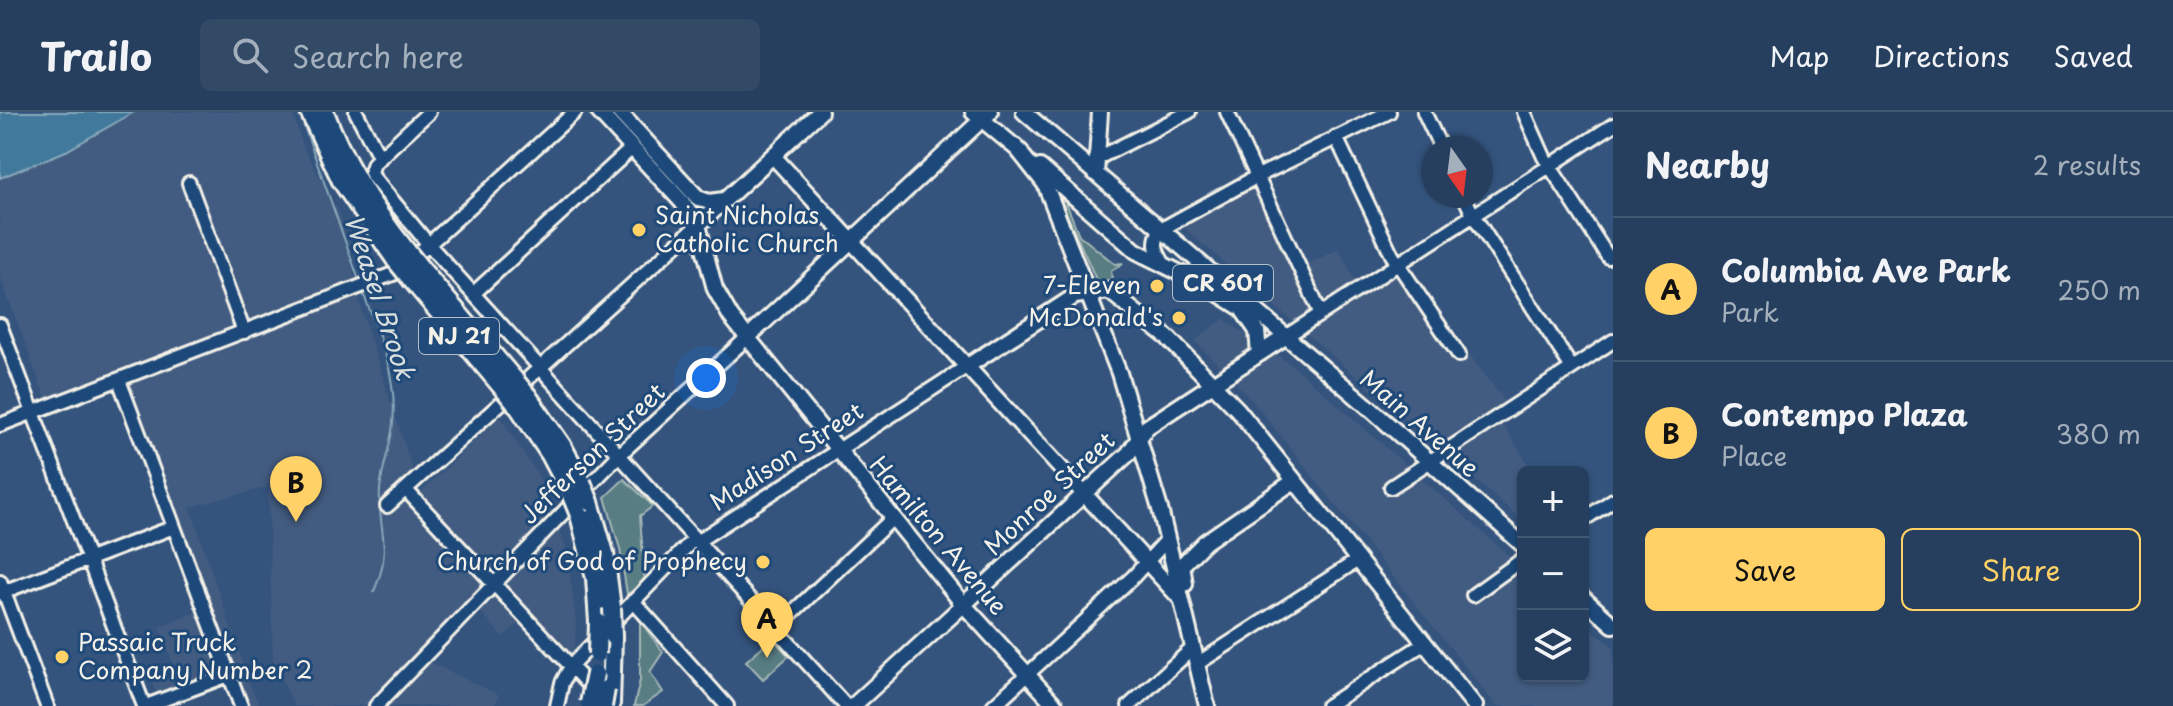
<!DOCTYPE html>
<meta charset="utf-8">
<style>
body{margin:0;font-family:"Playpen Sans",sans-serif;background:#334a67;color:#f1f3f6}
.controls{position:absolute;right:24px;bottom:24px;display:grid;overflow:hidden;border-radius:12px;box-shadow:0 2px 6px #0004}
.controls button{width:72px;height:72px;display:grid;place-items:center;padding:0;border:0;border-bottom:2px solid #435873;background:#273f5e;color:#f1f3f6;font:40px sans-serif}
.compass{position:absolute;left:1421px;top:24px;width:72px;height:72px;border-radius:50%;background:#273f5e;box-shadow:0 2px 6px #0004;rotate:166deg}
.you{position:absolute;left:706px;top:266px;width:28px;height:28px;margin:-20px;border:6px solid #fff;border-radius:50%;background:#1a73e8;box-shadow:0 0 0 12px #1a73e833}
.badge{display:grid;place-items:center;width:52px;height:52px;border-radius:50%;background:#ffd166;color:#111;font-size:26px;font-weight:700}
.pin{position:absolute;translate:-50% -66px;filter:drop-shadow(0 2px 4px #0008)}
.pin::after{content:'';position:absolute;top:42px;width:28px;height:24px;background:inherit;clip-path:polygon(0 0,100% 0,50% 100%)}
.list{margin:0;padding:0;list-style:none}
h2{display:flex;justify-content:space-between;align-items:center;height:104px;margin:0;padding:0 32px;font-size:34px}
h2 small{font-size:26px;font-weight:400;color:#a4afbc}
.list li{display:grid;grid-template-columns:52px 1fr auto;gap:24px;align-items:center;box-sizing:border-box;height:144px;padding:0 32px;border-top:2px solid #435873}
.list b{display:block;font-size:30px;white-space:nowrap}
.list p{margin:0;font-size:26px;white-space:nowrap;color:#a4afbc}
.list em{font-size:26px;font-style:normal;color:#a4afbc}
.actions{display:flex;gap:16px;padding:24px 32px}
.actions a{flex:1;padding:18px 0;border:2px solid #ffd166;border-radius:12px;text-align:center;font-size:28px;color:#ffd166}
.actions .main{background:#ffd166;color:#111}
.icon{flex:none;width:44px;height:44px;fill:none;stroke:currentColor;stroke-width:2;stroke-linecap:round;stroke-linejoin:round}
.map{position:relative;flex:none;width:1613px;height:594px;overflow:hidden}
header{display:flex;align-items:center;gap:48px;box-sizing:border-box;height:112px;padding:0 40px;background:#273f5e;border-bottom:2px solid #435873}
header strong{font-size:38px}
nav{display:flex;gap:44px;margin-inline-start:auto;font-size:28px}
.search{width:560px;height:72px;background:#334a67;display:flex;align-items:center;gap:20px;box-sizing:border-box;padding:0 28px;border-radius:12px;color:#a4afbc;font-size:30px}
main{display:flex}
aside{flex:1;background:#273f5e}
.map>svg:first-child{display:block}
</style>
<header>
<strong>Trailo</strong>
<div class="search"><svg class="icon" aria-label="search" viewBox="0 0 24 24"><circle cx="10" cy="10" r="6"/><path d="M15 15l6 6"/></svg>Search here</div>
<nav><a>Map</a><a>Directions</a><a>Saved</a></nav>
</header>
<main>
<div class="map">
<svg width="1613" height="594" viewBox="0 0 1613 594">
<rect width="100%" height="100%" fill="#34547e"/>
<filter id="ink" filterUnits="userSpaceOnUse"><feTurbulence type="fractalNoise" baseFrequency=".0125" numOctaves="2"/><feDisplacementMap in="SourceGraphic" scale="16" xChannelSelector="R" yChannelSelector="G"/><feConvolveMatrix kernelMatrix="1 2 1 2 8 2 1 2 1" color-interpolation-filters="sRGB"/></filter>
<g filter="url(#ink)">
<path fill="#435c81" d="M 134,0 L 292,0 L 304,37 L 340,103 L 364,207 L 420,381 L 500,305 L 541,368 L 567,439 L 576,510 L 573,559 L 524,507 L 503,525 L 473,491 L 421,546 L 499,583 L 494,594 L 294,594 L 273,547 L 268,375 L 190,395 L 250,573 L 260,594 L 241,594 L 229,563 L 159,589 L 152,570 L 176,561 L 160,515 L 204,497 L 118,270 L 49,295 L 0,164 L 0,66 L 66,39 Z
M 1256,64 L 1299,156 L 1339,137 L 1359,177 L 1399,151 L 1510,296 L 1498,305 L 1533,360 L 1523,360 L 1523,409 L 1173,106 Z
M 1223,207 L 1292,253 L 1523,456 L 1523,564 L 1583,564 L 1583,509 L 1613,535 L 1613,594 L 1497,594 L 1252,288 L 1195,229 Z"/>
<path fill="#597e83" stroke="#a6b8b6" stroke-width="2" d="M 1065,88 L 1079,123 L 1115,152 L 1123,151 L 1111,159 L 1112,167 L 1098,172 L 1061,89 Z
M 624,367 L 653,394 L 640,404 L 645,472 L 627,482 L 620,437 L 605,385 Z
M 640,509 L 663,540 L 650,560 L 663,580 L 643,594 L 634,594 L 640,568 Z
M 772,526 L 789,544 L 763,567 L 746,549 Z"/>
<path fill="#41799c" stroke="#89a9ba" stroke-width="2" d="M 0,0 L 134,0 L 66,39 L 0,66 Z"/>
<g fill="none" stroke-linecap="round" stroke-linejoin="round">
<path stroke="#89a9ba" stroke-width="2" d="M 299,0 L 360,171
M 363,181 C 379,222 398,266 393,311 C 391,334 382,355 380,377 C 377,420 394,434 374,479"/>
<defs>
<path id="minor" d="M 356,0 L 380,46
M 429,0 L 374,51 L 371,60 L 373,65 L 430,134 L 846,594
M 1227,0 L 1321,202
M 1424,0 L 1441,36
M 1524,0 L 1544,45 L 1608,145
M 1336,25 L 1392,143 L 1459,243
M 1098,46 L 1189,0
M 189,71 L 244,220
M 1464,84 L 1473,103 L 1572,256
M 1165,154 C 1157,141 1152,132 1160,118 L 1256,65 L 1389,0
M 474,181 L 632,36
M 0,213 L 144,594
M 1285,225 L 1613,13
M 119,268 L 241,594
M 0,313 L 398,160 L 575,0
M 1391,375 L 1613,229
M 406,378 L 595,580
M 387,394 L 698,113
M 1583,408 L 1613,388
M 0,469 L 47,594
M 0,481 L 174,415
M 1473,483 L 1523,447
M 633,489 L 727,594
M 776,516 L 893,406
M 1197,552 L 1358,448
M 146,594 L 229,563
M 376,594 L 619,343 L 748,225
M 557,594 L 562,571 L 571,554 L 690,431 L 698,429 L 966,255
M 993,594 L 1133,465 L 1166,429
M 1129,594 L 1193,536
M 1327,594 L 1425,531"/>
<path id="major" d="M 599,0 L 682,90 L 698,113 L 715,177 L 731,205 L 963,492 L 1056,594
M 619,0 L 698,86 L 709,90 L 724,88
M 973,0 L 1021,40
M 1024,0 L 1372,298 L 1523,433
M 1015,34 L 1045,72 L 1119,261 L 1160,397 L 1207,594
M 773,44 L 1181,487
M 1040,55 L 1136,139 L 1208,175 L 1238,194
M 1096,62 L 1100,0
M 698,113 L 820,0
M 1242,197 L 1257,219 L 1259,242
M 748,225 L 990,0
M 966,255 L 1075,184 L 1109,179 L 1168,226 L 1238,298 L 1475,594
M 1185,472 L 1182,453 L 1205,430 L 1294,369
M 1583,486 L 1613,513
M 853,594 L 1128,342 L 1147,315 L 1285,225"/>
<path id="highway" d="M 309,0 L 341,69 L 396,149
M 325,0 C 344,51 373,96 407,139
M 424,160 L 515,268
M 413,170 L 504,278
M 528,284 L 562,333 L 582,370
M 518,295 L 550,343 L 570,381
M 590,390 L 605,441 L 612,496
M 579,403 L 595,466 L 598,510
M 611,592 L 613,525"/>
</defs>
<use href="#minor" stroke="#f4f1e8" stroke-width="18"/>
<use href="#major" stroke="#f4f1e8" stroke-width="20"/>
<use href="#highway" stroke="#f4f1e8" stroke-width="22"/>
<use href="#minor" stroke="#1f4a7a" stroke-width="12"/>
<use href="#major" stroke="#1f4a7a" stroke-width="14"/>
<use href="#highway" stroke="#1f4a7a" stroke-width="16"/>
<defs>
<path id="highway-bridge" d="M 407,139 L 424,160
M 396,149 L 413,170
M 515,268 L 528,284
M 504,278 L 518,295
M 582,370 L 590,390
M 570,381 L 579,403
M 612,496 L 613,525
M 597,542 L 598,510
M 589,591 L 595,562
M 603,594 L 606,577"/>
</defs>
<use href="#highway-bridge" stroke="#f4f1e8" stroke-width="22" stroke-linecap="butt"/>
<use href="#highway-bridge" stroke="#1f4a7a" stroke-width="16"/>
</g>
</g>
<g fill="#ffd166" stroke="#1f4a7a" stroke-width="3">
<circle cx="639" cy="118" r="8"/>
<circle cx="1157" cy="174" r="8"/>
<circle cx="1179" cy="206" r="8"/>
<circle cx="763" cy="450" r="8"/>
<circle cx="62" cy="545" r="8"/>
</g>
<g text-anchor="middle" stroke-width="6" stroke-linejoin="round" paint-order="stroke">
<g fill="#1f4a7a" stroke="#b4bfc7" stroke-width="2">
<rect x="1173" y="153" width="100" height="36" rx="6"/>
<rect x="419" y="206" width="80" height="36" rx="6"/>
</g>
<g font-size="22" font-weight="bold" fill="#f4f1e8">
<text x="1223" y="179">CR 601</text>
<text x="459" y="232">NJ 21</text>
</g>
<g font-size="24" fill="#f4f1e8" stroke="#1f4a7a" text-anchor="end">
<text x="655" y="112" text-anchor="start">Saint Nicholas<tspan x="655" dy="28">Catholic Church</tspan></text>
<text x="1141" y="182">7-Eleven</text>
<text x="1163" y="214">McDonald's</text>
<text x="747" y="458">Church of God of Prophecy</text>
<text x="78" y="539" text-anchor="start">Passaic Truck<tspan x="78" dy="28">Company Number 2</tspan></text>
</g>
<g font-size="24" fill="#f4f1e8" stroke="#1f4a7a">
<text transform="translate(1419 312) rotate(41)" y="8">Main Avenue</text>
<text transform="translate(593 342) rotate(-44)" y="8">Jefferson Street</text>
<text transform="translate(787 345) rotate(-33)" y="8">Madison Street</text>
<text transform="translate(1050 382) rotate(-43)" y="8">Monroe Street</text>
<text transform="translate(938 424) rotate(50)" y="8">Hamilton Avenue</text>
</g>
<g font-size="26" font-style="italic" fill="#d9dfdd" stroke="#1f4a7a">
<text transform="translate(379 185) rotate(72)" y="9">Weasel Brook</text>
</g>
</g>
</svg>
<div class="controls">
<button>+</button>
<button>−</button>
<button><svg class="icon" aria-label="layers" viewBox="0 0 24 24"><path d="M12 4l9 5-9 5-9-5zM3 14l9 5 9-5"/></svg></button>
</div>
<svg class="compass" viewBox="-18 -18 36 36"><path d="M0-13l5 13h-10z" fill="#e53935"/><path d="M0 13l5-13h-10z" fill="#a4afbc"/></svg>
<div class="you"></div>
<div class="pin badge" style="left:767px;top:546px">A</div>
<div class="pin badge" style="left:296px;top:410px">B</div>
</div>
<aside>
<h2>Nearby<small>2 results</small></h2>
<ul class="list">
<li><span class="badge">A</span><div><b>Columbia Ave Park</b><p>Park</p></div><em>250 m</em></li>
<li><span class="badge">B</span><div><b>Contempo Plaza</b><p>Place</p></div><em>380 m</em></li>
</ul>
<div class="actions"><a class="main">Save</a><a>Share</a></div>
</aside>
</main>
